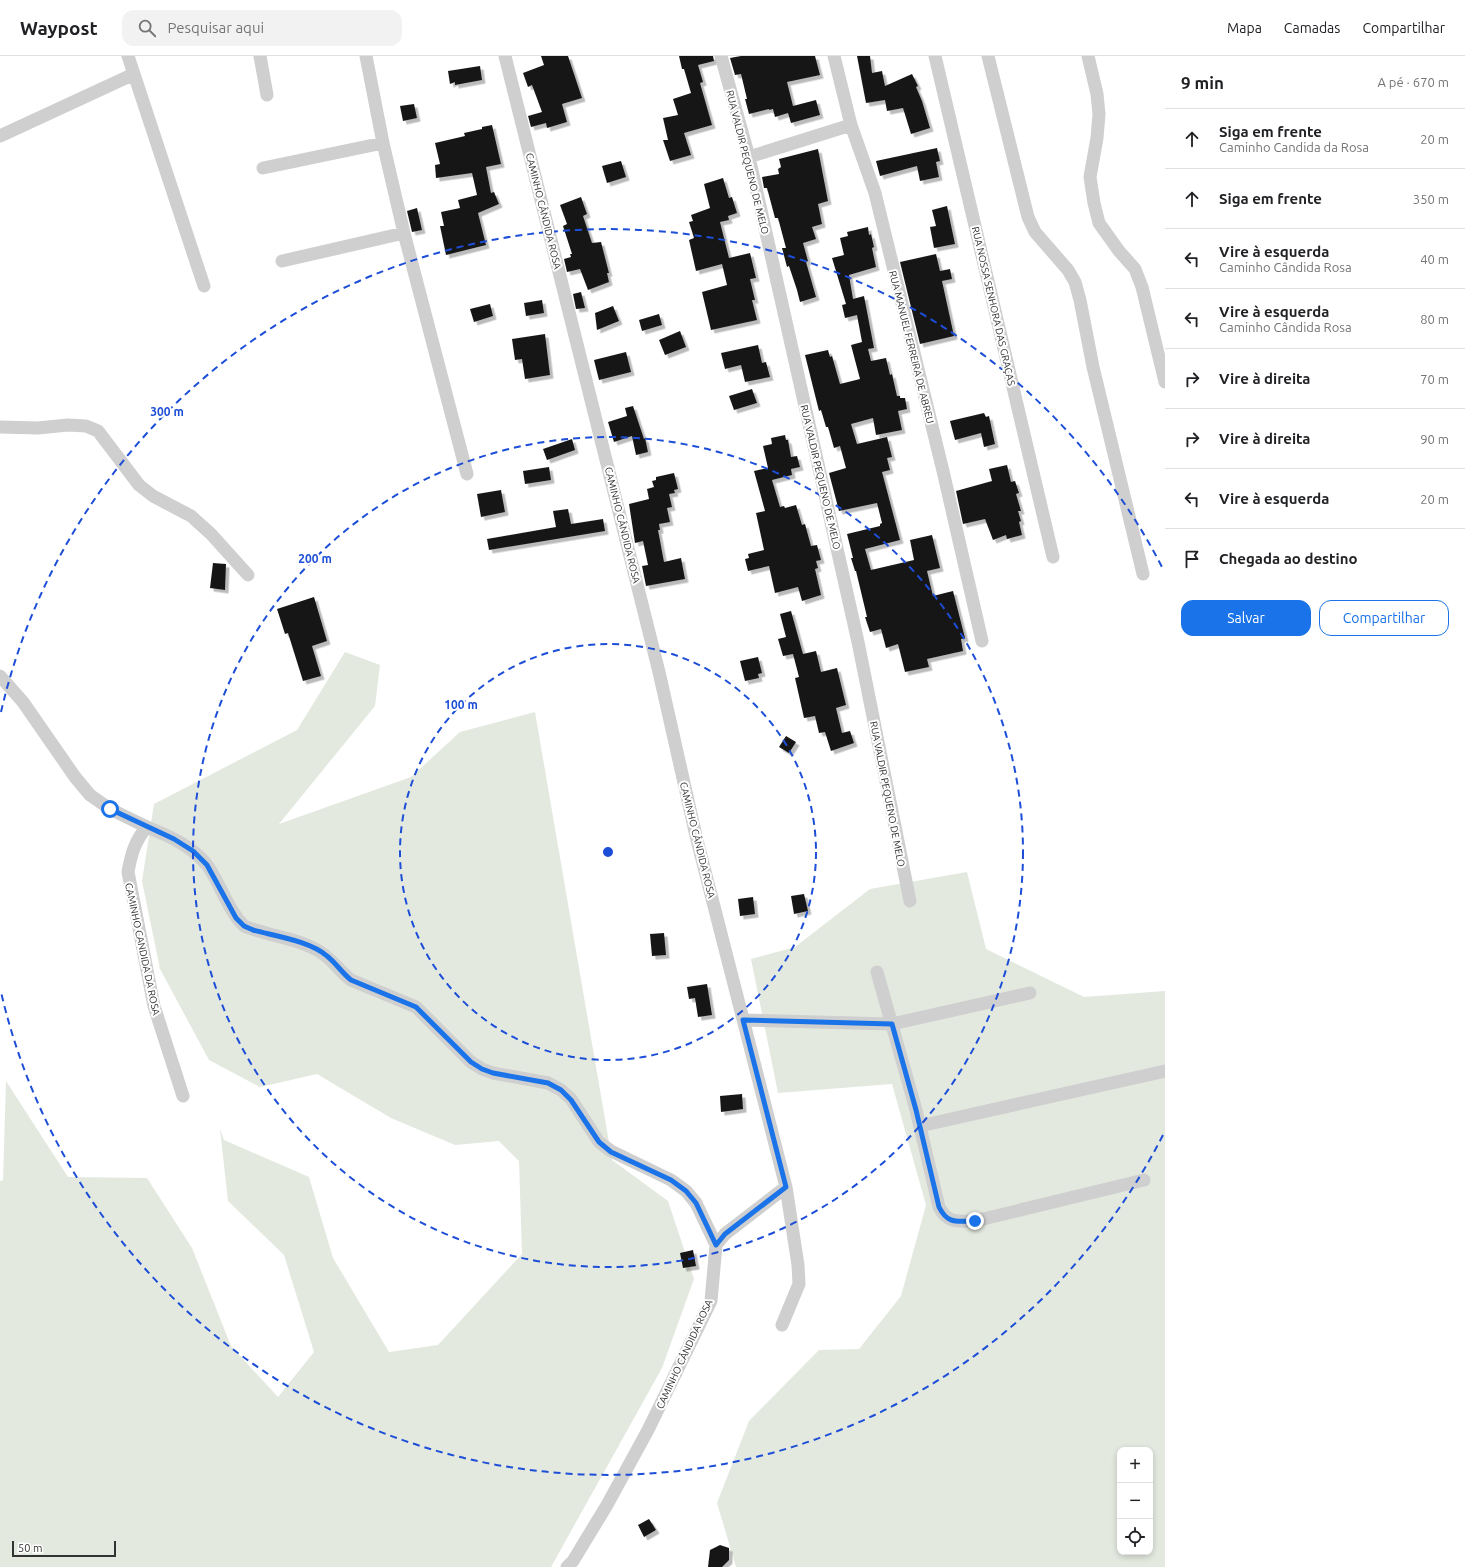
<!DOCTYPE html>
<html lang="pt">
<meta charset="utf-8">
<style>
body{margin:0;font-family:Ubuntu,sans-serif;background:#f2f2f2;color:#202124}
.controls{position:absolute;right:12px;bottom:12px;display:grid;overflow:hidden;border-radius:8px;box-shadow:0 2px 6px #0003}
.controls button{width:36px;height:36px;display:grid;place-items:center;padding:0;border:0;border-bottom:1px solid #e0e0e0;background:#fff;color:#202124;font:20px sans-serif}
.scale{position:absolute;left:12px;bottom:10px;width:104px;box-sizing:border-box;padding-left:4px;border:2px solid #323232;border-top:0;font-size:11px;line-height:14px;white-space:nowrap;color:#323232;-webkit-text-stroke:3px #fff;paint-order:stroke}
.stop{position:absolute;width:12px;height:12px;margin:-9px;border:3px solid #1a73e8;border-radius:50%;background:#fff}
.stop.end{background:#1a73e8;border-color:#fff;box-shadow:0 1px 4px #0008}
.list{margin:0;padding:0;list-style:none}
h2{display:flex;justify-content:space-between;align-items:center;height:52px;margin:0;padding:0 16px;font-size:17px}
h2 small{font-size:13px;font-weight:400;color:#757577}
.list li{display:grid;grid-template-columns:26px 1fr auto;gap:12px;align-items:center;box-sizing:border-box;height:60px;padding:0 16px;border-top:1px solid #e0e0e0}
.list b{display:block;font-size:15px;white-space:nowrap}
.list p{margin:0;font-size:13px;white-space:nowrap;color:#757577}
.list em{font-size:13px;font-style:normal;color:#757577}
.actions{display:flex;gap:8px;padding:12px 16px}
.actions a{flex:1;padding:9px 0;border:1px solid #1a73e8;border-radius:12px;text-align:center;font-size:14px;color:#1a73e8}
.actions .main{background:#1a73e8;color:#fff}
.icon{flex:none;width:22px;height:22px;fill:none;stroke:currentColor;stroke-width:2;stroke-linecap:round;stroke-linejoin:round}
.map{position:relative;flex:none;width:1165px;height:1511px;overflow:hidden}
header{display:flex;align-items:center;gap:24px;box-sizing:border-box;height:56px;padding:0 20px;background:#fff;border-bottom:1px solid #e0e0e0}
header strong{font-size:19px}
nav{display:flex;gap:22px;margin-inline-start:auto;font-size:14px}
.search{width:280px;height:36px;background:#f2f2f2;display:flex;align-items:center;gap:10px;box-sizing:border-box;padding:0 14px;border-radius:12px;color:#757577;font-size:15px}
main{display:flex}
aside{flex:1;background:#fff}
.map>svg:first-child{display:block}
</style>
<header>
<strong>Waypost</strong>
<div class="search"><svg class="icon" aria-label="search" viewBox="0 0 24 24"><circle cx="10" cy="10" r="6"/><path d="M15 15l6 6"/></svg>Pesquisar aqui</div>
<nav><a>Mapa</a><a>Camadas</a><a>Compartilhar</a></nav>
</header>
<main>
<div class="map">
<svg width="1165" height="1511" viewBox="0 0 1165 1511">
<defs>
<filter id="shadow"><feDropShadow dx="3.5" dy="3.5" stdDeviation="0" flood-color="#0004"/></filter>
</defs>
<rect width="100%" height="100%" fill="#fff"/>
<path fill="#e3e9df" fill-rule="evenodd" d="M 345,596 L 380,609 L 375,650 L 279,768 L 411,721 L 460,676 L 535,656 L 612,1104 L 668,1145 L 694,1223 L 662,1312 L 551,1511 L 0,1511 L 0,1125 L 3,1124 L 6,1025 L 68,1121 L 147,1122 L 192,1192 L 231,1290 L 278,1341 L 314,1296 L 284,1199 L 228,1145 L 220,1073 L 224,1084 L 309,1121 L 333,1202 L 389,1296 L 438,1289 L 522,1198 L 519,1105 L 499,1085 L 455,1089 L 391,1062 L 317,1018 L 260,1031 L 209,1004 L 160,913 L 142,825 L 154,748 L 297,674 Z
M 967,816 L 986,893 L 1084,941 L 1165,935 L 1165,1511 L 736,1511 L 717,1447 L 749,1365 L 819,1294 L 859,1293 L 901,1240 L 926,1149 L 892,1028 L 778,1037 L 751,903 L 795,891 L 870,833 ZM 1120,1394 L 1150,1394 L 1150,1496 L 1120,1496 Z"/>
<path fill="#191919" filter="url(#shadow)" d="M 541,0 L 568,0 L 582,42 L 562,48 L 567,66 L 547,72 L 546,67 L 531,71 L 528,60 L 542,56 L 532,29 L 528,31 L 523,17 L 544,9 Z
M 679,0 L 713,0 L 714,5 L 698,9 L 703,26 L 700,27 L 712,69 L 684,77 L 691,99 L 670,105 L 663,84 L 668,84 L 663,62 L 678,59 L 673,43 L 691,37 L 684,13 L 682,13 Z
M 741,0 L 815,0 L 820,19 L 787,26 L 793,50 L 816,44 L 820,59 L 791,67 L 788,57 L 775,61 L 773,53 L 769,54 L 769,53 L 749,58 L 745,43 L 747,43 L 741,18 L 735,19 L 730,2 Z
M 857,0 L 870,0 L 872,17 L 882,15 L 885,30 L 912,18 L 918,30 L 916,31 L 922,45 L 930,72 L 911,78 L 903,52 L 887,55 L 885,44 L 866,47 Z
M 480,10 L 482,24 L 455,29 L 455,26 L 450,28 L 448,15 Z
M 414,48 L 417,62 L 403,65 L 400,50 Z
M 492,69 L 501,108 L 486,111 L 491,137 L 494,136 L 499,148 L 478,157 L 486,189 L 446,199 L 440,170 L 444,170 L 441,156 L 460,152 L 458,144 L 477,139 L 472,117 L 436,122 L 435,109 L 440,108 L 435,87 L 465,80 L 464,77 L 482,73 L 482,71 Z
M 937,92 L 940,105 L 936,106 L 939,121 L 920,125 L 917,110 L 880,120 L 876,105 Z
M 818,93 L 828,145 L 818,148 L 822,168 L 812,171 L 816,183 L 803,187 L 808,205 L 806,206 L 816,241 L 800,246 L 797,234 L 789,210 L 787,211 L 782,192 L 786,192 L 778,162 L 775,162 L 767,132 L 764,132 L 762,121 L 779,118 L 778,113 L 781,111 L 779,103 Z
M 621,105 L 626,121 L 607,127 L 602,110 Z
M 723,122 L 729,142 L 732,141 L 737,157 L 728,160 L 729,164 L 720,166 L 729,202 L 750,197 L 756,222 L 750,223 L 755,244 L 752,244 L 757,264 L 711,274 L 702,236 L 727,229 L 722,208 L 696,215 L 689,184 L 694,182 L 689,166 L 693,165 L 691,159 L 710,152 L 704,128 Z
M 581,141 L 587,158 L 583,160 L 592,187 L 601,186 L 609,217 L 607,217 L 609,226 L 588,234 L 580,213 L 567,216 L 564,203 L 571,201 L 570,198 L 572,198 L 563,170 L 567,168 L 560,149 Z
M 947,150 L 955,188 L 934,192 L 930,171 L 936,170 L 932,154 Z
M 417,152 L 422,174 L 412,176 L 407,155 Z
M 868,171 L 869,179 L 871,178 L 874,191 L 872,192 L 876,211 L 849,219 L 853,243 L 864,240 L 874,292 L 868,293 L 871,305 L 886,302 L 890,319 L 892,318 L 897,340 L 900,340 L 900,342 L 905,342 L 907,353 L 898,355 L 902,374 L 876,379 L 873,362 L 851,368 L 857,388 L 887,381 L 892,401 L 887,402 L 890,414 L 882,416 L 900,484 L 865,493 L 871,514 L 914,504 L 910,484 L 932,479 L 940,512 L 927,515 L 933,540 L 953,535 L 965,582 L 961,583 L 963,595 L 927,603 L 929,611 L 905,616 L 898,588 L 886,592 L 881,573 L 870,576 L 865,561 L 867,561 L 856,515 L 855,515 L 851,502 L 853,502 L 847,478 L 880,470 L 880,468 L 882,467 L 877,447 L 839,455 L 829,417 L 846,412 L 840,390 L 834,392 L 828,371 L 826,371 L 821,354 L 819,355 L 805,299 L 828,294 L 830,301 L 832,300 L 840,328 L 860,323 L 851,289 L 862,286 L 857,259 L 845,262 L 842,249 L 846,248 L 832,202 L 844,199 L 840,182 L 848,180 L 847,176 Z
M 936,198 L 940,215 L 950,213 L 952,223 L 942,225 L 954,280 L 920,288 L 900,206 Z
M 581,236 L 585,252 L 576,253 L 573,238 Z
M 542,244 L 544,257 L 526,260 L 524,247 Z
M 490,248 L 493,260 L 474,266 L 470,253 Z
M 613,250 L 619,265 L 597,274 L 595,257 Z
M 659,258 L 662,269 L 642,275 L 639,264 Z
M 680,275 L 686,291 L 665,299 L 659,284 Z
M 545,278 L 550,319 L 525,323 L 522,303 L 515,304 L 512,283 Z
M 758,289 L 762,307 L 766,306 L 770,321 L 745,326 L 741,309 L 725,313 L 721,297 Z
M 626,296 L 631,316 L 599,324 L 594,304 Z
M 752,333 L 757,347 L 734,354 L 729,340 Z
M 633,350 L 644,383 L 645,382 L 648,396 L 636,399 L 632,380 L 614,386 L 608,366 L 627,360 L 625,352 Z
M 984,357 L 986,361 L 989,360 L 995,388 L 984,391 L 981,377 L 955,384 L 950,365 Z
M 785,379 L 786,384 L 788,384 L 791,401 L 797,400 L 800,411 L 791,413 L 792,419 L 772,424 L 780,451 L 784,450 L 785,452 L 796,449 L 802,469 L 805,468 L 811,490 L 817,489 L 821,504 L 816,505 L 818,512 L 815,513 L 821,539 L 802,545 L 798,531 L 775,537 L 769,510 L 748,515 L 745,503 L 749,502 L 748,498 L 764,494 L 756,457 L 765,455 L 754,415 L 768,412 L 763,390 L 772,388 L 771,382 Z
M 572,383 L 575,394 L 547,404 L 543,393 Z
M 1007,409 L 1011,426 L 1015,425 L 1019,437 L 1016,438 L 1021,455 L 1018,455 L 1021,465 L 1019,466 L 1022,479 L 1007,483 L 1006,479 L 993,484 L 985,463 L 963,468 L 956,435 L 992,425 L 989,413 Z
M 549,411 L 551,424 L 525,428 L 523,415 Z
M 674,417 L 678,433 L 674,434 L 675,437 L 669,438 L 672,451 L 667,452 L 670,466 L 659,468 L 660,474 L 658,474 L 664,506 L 681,502 L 685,523 L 646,530 L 642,510 L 648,509 L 643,485 L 635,487 L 629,448 L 649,443 L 647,433 L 654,431 L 652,425 L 656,424 L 656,421 Z
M 501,434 L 505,456 L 481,461 L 477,438 Z
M 568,453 L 571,468 L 603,463 L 605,475 L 489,494 L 487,483 L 556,471 L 553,455 Z
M 213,507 L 226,508 L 225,534 L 210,532 Z
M 314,541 L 327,585 L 312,590 L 321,620 L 303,625 L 288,577 L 285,578 L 277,553 Z
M 791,555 L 803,598 L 816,595 L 821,616 L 837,612 L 846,649 L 836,652 L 842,677 L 850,675 L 854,687 L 831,695 L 825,676 L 819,677 L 815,660 L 804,662 L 795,622 L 799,621 L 793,598 L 783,600 L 778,583 L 786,581 L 780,558 Z
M 758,601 L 762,617 L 758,618 L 759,622 L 745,625 L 740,605 Z
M 786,680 L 796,686 L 789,697 L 779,691 Z
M 804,838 L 808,855 L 794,858 L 791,840 Z
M 753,841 L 755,858 L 740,860 L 738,843 Z
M 664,877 L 666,899 L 652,900 L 650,878 Z
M 707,928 L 712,959 L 698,961 L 695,942 L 689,943 L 687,931 Z
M 742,1038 L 743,1053 L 721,1056 L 720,1040 Z
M 693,1194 L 696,1210 L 683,1212 L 680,1197 Z
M 649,1463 L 656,1474 L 644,1481 L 638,1469 Z
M 720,1489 L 729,1492 L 729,1504 L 722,1511 L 708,1511 L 710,1494 Z"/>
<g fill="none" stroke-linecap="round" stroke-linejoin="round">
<path stroke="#cfcfcf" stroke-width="13" d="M 128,0 L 204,230
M 260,0 L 267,39
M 366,0 L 383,87 L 404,177 L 467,418
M 505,0 L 659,616 L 696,780 L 786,1131 L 725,1178 L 716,1189 L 711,1245 L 648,1374 L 607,1449 L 573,1505 L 567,1511
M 721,0 L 749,101 L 858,586 L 910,845
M 834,0 L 851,69 L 875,137 L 943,415 L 982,585
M 935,0 L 1053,501
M 988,0 L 1028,161 L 1035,176 L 1068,214 L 1075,226 L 1080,244 L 1093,311 L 1143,518
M 1088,0 L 1097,38 L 1099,58 L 1097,82 L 1090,121 L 1094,147 L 1099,167 L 1119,195 L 1135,213 L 1142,231 L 1165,326
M 0,80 L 134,18
M 749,101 L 851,69
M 263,112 L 383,87
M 282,205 L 404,177
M 0,371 L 38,372 L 68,369 L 86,370 L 98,375 L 139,429 L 153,440 L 191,460 L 211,478 L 248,519
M 0,620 L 23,646 L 75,721 L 90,739 L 110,753 L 147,771 C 135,784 131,799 128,816 L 154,950 L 183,1040
M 147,771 C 169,780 192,790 207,809 C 221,828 227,853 244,870 C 267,880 295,881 317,894 C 331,901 339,915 351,924 L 416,951 L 471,1006 L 482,1013 L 493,1017 L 548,1027 L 561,1034 L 571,1043 L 599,1086 L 611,1095 L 671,1124 L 686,1135 L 696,1147 L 716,1189
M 877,916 L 916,1054 L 939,1151 C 948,1168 957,1165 975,1165 L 1144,1124
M 743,964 L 892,968 L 1030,937
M 920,1070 L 1165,1015
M 782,1269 L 799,1228 L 798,1209 L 786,1131"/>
</g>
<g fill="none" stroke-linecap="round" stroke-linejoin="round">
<path stroke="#1a73e8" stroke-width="5" d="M 110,753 L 174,783 L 193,795 L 207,809 L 236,862 L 244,870 L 253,874 C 275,880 310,885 327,900 C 336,907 342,917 351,924 L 416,951 L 471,1006 L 482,1013 L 493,1017 L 548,1027 L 561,1034 L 571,1044 L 599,1086 L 611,1096 L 671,1124 L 686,1135 L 696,1147 L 716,1189 L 725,1178 L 786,1131 L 743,964 L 892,968 L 916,1054 L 939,1151 C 948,1169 957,1165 975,1165"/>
</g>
<g fill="none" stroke="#1d4ed8" stroke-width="2" stroke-dasharray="7 5">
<circle cx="608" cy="796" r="208"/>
<circle cx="608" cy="796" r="415"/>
<path d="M1163 1079A623 623 0 0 1 1 936M1 656A623 623 0 0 1 1163 513"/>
</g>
<g text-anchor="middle" stroke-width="4" stroke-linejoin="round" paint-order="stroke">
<g font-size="10" fill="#323232" stroke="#fff">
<text transform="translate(748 106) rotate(76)" y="4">RUA VALDIR PEQUENO DE MELO</text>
<text transform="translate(544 155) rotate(76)" y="4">CAMINHO CÂNDIDA ROSA</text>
<text transform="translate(994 250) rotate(77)" y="4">RUA NOSSA SENHORA DAS GRAÇAS</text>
<text transform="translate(912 291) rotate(76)" y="4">RUA MANUEL FERREIRA DE ABREU</text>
<text transform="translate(821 421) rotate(77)" y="4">RUA VALDIR PEQUENO DE MELO</text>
<text transform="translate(623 469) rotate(76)" y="4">CAMINHO CÂNDIDA ROSA</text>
<text transform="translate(888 738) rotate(79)" y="4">RUA VALDIR PEQUENO DE MELO</text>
<text transform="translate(698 784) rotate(76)" y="4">CAMINHO CÂNDIDA ROSA</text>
<text transform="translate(143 893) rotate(78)" y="4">CAMINHO CANDIDA DA ROSA</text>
<text transform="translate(684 1298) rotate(-65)" y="4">CAMINHO CÂNDIDA ROSA</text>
</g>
</g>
<circle cx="608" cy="796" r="6" fill="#1d4ed8" stroke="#fff" stroke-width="2"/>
<g font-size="12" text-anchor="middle" font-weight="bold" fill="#1d4ed8" stroke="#fff" stroke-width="4" stroke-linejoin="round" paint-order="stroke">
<text x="167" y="360">300 m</text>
<text x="315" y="507">200 m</text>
<text x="461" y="653">100 m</text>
</g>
</svg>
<div class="controls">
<button>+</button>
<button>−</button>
<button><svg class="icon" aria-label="locate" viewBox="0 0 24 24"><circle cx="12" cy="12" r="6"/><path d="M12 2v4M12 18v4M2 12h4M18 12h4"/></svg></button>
</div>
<div class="scale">50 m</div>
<div class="stop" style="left:110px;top:753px"></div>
<div class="stop end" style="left:975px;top:1165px"></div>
</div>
<aside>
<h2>9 min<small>A pé · 670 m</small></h2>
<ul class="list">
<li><svg class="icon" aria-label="ahead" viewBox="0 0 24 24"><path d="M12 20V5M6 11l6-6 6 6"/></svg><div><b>Siga em frente</b><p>Caminho Candida da Rosa</p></div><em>20 m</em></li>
<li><svg class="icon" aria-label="ahead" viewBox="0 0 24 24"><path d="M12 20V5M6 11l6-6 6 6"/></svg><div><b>Siga em frente</b></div><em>350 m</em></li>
<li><svg class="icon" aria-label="left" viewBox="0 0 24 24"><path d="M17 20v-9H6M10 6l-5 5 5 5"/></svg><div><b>Vire à esquerda</b><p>Caminho Cândida Rosa</p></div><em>40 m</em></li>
<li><svg class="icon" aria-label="left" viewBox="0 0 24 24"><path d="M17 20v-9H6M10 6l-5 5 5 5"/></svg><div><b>Vire à esquerda</b><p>Caminho Cândida Rosa</p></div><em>80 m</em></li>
<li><svg class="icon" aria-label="right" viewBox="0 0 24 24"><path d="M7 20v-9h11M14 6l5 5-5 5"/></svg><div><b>Vire à direita</b></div><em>70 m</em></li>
<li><svg class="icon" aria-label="right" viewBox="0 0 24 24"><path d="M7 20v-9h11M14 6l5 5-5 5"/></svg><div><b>Vire à direita</b></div><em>90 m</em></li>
<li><svg class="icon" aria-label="left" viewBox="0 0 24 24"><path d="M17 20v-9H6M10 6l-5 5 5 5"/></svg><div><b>Vire à esquerda</b></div><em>20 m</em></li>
<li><svg class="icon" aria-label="arrive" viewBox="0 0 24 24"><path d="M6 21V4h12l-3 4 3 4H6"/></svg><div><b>Chegada ao destino</b></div></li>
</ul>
<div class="actions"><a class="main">Salvar</a><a>Compartilhar</a></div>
</aside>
</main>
